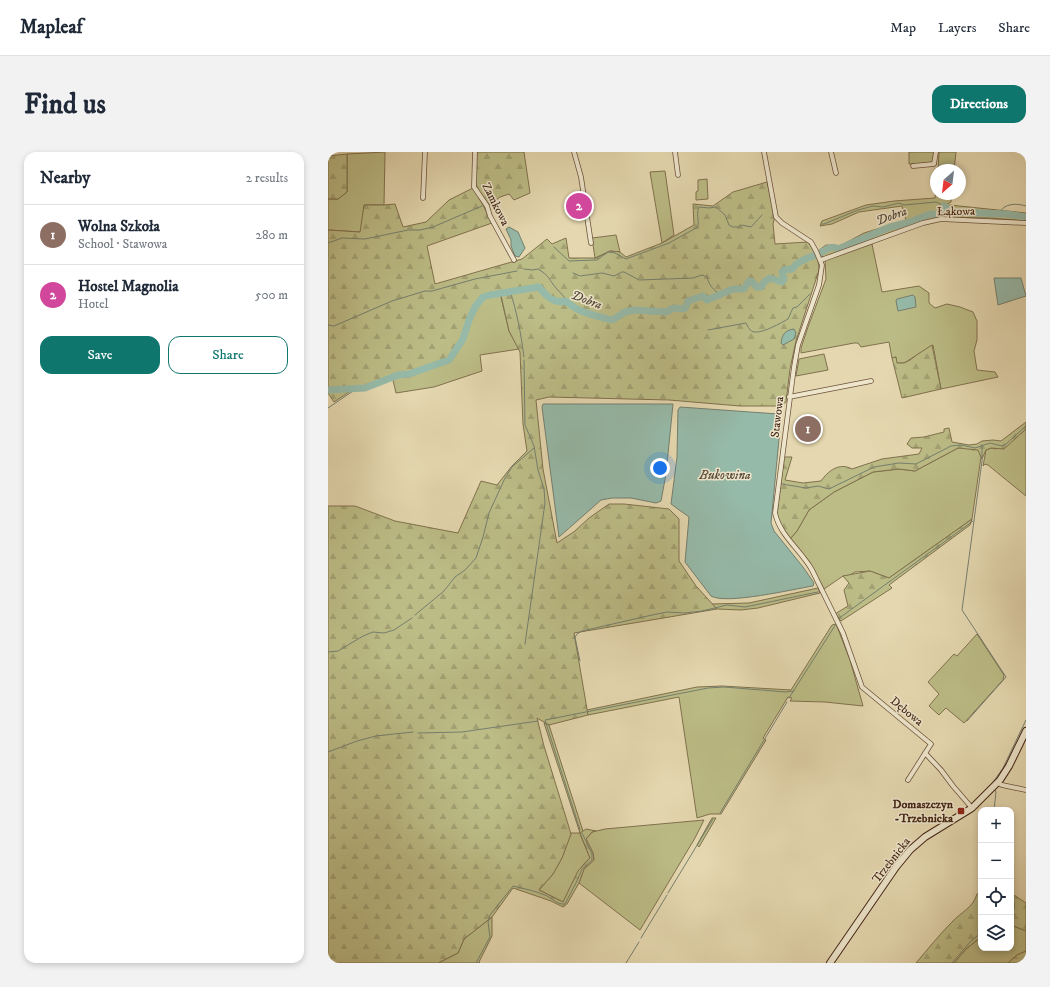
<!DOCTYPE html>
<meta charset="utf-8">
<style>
body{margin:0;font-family:"IM FELL DW Pica",serif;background:#f2f2f3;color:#1f2937}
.controls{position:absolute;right:12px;bottom:12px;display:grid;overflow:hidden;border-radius:8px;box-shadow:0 2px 6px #0003}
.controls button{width:36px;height:36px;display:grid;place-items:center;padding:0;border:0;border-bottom:1px solid #e0e1e3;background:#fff;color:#1f2937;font:20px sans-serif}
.compass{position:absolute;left:602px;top:12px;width:36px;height:36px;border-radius:50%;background:#fff;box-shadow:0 2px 6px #0003;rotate:208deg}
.you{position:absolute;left:332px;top:316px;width:14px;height:14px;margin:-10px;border:3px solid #fff;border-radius:50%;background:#1a73e8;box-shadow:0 0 0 6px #1a73e833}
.badge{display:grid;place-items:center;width:26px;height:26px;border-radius:50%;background:#0f766e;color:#fff;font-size:13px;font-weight:700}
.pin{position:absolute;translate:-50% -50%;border:2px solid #fff;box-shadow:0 1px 4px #0006}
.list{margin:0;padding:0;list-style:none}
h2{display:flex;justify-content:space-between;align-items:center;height:52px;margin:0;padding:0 16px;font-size:17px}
h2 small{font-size:13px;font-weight:400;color:#747a83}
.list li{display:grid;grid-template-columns:26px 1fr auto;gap:12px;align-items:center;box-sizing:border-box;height:60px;padding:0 16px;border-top:1px solid #e0e1e3}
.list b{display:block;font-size:15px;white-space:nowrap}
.list p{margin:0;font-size:13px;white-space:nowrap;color:#747a83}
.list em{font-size:13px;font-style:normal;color:#747a83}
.actions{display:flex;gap:8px;padding:12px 16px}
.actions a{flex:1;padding:9px 0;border:1px solid #0f766e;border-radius:12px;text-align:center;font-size:14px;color:#0f766e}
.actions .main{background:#0f766e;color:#fff}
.icon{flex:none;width:22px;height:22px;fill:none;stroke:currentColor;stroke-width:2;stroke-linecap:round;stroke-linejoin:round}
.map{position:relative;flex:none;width:698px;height:811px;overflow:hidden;border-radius:12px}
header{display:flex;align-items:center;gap:24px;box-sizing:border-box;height:56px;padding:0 20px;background:#fff;border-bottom:1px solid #e0e1e3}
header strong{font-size:19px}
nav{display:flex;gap:22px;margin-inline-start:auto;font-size:14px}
.intro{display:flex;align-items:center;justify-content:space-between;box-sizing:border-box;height:96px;padding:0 24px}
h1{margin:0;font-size:28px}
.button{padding:10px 18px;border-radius:12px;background:#0f766e;color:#fff;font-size:14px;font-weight:700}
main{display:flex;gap:24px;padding:0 24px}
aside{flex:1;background:#fff;border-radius:12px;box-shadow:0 2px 6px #0003}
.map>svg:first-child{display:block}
</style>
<header>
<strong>Mapleaf</strong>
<nav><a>Map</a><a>Layers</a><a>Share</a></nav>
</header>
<div class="intro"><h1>Find us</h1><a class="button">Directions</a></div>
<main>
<aside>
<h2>Nearby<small>2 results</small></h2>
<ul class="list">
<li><span class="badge" style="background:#8d6e63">1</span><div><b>Wolna Szkoła</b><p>School · Stawowa</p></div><em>280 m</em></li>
<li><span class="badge" style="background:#d1479c">2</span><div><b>Hostel Magnolia</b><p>Hotel</p></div><em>500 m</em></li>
</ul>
<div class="actions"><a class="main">Save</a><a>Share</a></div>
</aside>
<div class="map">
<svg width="698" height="811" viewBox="0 0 698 811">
<defs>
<pattern id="forest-firs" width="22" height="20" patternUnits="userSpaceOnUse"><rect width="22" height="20" fill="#bcbc86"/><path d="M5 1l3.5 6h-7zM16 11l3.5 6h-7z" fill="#a3a173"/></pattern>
</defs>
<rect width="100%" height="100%" fill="#e5d8b0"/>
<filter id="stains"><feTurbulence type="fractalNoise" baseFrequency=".005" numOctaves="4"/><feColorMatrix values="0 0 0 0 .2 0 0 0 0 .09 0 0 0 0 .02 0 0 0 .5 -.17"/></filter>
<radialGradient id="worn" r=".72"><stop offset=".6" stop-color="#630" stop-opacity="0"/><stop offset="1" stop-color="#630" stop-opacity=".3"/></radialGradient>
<path fill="#bcbc86" stroke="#80714e" d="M 57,0 L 56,53 L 36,53 L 33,80 L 0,78 L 0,47 L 10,47 L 19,40 L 19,2 Z
M 581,0 L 606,0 L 605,10 L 603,11 L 581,12 Z
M 611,0 L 628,0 L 626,18 L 610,18 Z
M 337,19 L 346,83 L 334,91 L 322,20 Z
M 379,27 L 380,47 L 368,48 L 368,40 L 370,39 L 370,28 Z
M 608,36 L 608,42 L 624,42 L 623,50 L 616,54 L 622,53 L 698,61 L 698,69 L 662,66 L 613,65 L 580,74 L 498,105 L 493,104 L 491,98 L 498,93 L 512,94 L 536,81 L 578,68 L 574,54 L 531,60 L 504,72 L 492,74 L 494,69 L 538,53 L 566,49 L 607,46 Z
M 288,83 L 292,100 L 282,99 L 267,106 L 264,86 Z
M 544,92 L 554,140 L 591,134 L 601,141 L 601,151 L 607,156 L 619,152 L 632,155 L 645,160 L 649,169 L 649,188 L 646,199 L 649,218 L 667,220 L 670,225 L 613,237 L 605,193 L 576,211 L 568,211 L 568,205 L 564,206 L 561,190 L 533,195 L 530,191 L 526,191 L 473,201 L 473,196 L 480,175 L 498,127 L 497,107 Z
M 172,141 L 181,179 L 191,197 L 152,203 L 154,219 L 106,235 L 68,241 L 65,228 L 70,225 L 81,225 L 115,211 L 123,209 L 128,203 L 136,188 L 142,170 L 153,150 L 158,145 Z
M 496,202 L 500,218 L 468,224 L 471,207 Z
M 698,277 L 698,344 L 660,313 L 657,312 L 655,314 L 658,298 L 663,296 L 668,297 L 695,280 Z
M 636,295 L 645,298 L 650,297 L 653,305 L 644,367 L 561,426 L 542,419 L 527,420 L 520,424 L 515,424 L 496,437 L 481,409 L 462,387 L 469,379 L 481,358 L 506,340 L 545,320 L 571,317 L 587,319 L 630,296 Z
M 490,436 L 492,441 L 430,456 L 413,458 L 389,457 L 384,452 L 421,451 Z
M 508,472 L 522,508 L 535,554 L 497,550 L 462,549 L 464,546 L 460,545 L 435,586 L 438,588 L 393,662 L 382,662 L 369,666 L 351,545 L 260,563 L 259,558 L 369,535 L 394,534 L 463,538 L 504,473 Z
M 649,482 L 676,523 L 675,528 L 636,571 L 618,556 L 611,563 L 601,554 L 611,542 L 600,530 L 626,502 L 629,504 Z
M 216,571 L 221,573 L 254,676 L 255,679 L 252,682 L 262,706 C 249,716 243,736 235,750 L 211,738 L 225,722 L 234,706 L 243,681 L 252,681 Z
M 384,666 L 388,666 L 371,695 L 369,693 Z
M 376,668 L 367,686 L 312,778 L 251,731 L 256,717 L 266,708 L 265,701 L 258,687 L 264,680 L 277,677 Z
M 164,765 L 164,784 L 151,810 L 152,811 L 110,811 L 130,801 L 136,787 Z
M 683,773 L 698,779 L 698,799 L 689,803 L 680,811 L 626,811 L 638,797 L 653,785 L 653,796 L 683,796 Z"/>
<path fill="url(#forest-firs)" stroke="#80714e" d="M 148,0 L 196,0 L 202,41 L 186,48 L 181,42 L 172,45 L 162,53 L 151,41 L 147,31 Z
M 19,2 L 19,40 L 10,47 L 0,47 L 0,4 Z
M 439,30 L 447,64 L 445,72 L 447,92 L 480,90 C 486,99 491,106 491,118 L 468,189 L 462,217 L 458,250 L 452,254 L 412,254 L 341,248 L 221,245 L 208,248 L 215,317 L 229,391 L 247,379 L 261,366 L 281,352 L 296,352 L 341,357 L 351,367 L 351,409 L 368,434 L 389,457 L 246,481 L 260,563 L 221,573 L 209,566 L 216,594 L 243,682 L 234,706 L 225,722 L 211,738 L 235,750 L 250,719 L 262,706 L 252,681 L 258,677 L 268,679 L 264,680 L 258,687 L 265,701 L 266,708 L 256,717 L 251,731 L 239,752 L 235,755 L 223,749 L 185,736 L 164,765 L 136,787 L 130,801 L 110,811 L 0,811 L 0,354 L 27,354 L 67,369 L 130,381 L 153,329 L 169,333 L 184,314 L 199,299 L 195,272 L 192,200 L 181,179 L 172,139 L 154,144 L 151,148 L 140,168 L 134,188 L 120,207 L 82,220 L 65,224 L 24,238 L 6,250 L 0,241 L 0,78 L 32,80 L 36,53 L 56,53 L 67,52 L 75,75 L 98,70 L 121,48 L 145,36 L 155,53 L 164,71 L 99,94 L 107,132 L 194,107 L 219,87 L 224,92 L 238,86 L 241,106 L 268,106 L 282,99 L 292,100 L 298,105 L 334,91 L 366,73 L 365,52 L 385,54 L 405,40 Z
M 604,193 L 613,237 L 574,246 L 564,206 L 568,205 L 569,211 L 576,211 L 582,208 L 590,202 Z
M 698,270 L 698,277 L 676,297 L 663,296 L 658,298 L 654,307 L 650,298 L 630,296 L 587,319 L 571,317 L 545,320 L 506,340 L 481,358 L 469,379 L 462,387 L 454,378 L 449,362 L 456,305 L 464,305 L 457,328 L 475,331 L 493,329 C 500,319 511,310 524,317 L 554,307 L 591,302 L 594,296 L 584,296 L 579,292 L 583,286 L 596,285 L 616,280 L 616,277 L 621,276 L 624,290 L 641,293 L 649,292 L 654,289 L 665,288 L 673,289 Z
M 644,367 L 642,373 L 561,433 L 564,436 L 513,469 L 507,462 L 520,454 L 516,438 L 521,431 L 515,424 L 542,419 L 561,426 Z
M 653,740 L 653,785 L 638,797 L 626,811 L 588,811 C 600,797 611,783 624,770 C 633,760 645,756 649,742 Z
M 683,741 L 698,751 L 698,779 L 683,773 Z
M 698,799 L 698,811 L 680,811 L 689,803 Z"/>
<path fill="#96baa9" stroke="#757f6f" d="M 181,75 L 190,80 L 197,96 L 191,105 L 187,104 L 183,94 L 183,88 L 178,77 Z
M 666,126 L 693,126 L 698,144 L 670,153 Z
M 585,143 L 587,145 L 588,155 L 570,159 L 568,149 L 569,147 Z
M 466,177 L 468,181 L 466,187 L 455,193 L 453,191 C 454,183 457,178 466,177 Z
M 215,252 L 345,252 L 338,322 L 333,349 L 328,351 L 303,346 L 284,346 L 273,348 L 231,385 L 214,255 Z
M 352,255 L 450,262 L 453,266 L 443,371 L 446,379 L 475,415 L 486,431 L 485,434 C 466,437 398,453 383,444 L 357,410 L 361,365 L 343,352 L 349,305 L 350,258 Z"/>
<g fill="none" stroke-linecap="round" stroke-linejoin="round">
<path stroke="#757f6f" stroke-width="1" d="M 671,61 C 676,51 689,51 698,54
M 493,72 L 496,72 L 530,58 L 545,54 L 555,55 L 571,51 L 576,53 L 608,50 L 616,54
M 0,91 L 14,86 L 37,87 L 80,78 L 92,78 L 105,75 L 154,54
M 226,95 L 241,109 L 269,108 L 280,100 L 287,101 L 298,107 L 341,91 L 370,75 C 371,68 368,61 371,55 L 381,56 L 388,55 L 397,63 L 401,73 L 405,75 L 411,75 L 414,73 L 423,75 L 434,63
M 196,117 L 204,118 L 210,117 C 222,124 221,128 228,136 C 232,141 236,143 238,149
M 245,121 L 252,124 L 274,121 L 286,124 L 294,120 L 296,120 L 311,128 L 365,126 L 374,123 L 379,125 C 381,133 385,138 392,142
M 182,139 C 189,160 193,182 196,205
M 0,173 L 6,174 L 64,149 L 97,139 L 104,139 L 147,127 L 189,119
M 380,178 L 418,171 C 420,175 422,180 427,180 C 435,181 453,171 460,167 L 465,156 L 469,155 L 482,142
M 196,208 L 197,273 L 206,294 L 210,318 L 216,337 L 217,351 L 197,492
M 0,256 L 28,237
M 454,332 L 478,336 L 490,334 L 501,337 L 546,315 L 571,311 L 588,312 L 623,294 L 633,293 L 647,296 L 662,291 L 674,294 L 678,292 L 698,274
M 87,463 L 116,439 L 127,425 L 137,418 L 148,406 L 155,385 L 161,361 L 177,326 L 184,315 L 206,296
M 510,467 L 645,369
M 0,500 L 10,499 L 35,484 L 45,480 L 56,481 L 66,478 L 84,466
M 252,509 L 247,485 L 249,482 L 254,479 L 324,463 L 339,460 L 356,461 L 374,459 L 399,453 L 417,455 L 490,440
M 461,546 L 508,472
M 639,569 L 678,525 L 634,458 L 654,309 L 654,294
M 90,581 L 134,580 L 210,569
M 0,600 L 29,589 L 48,584 L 85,580
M 663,633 L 675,616 L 698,568
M 666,658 L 668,640 L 667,638
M 392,661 L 459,550
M 252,678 L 217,568 L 380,536 L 396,535 L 458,540 L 466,539
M 683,738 C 686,748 689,756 683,764
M 340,741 L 385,667
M 313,786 L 339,743
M 148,811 L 162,785 L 160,770 L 162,763 L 185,734 C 197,737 208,739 219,744 C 225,747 230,753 237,752 L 249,729 L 254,717 L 264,708 L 264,702 L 254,681
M 298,811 L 311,790
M 624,811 L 643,789 L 653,781"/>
<path stroke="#96baa9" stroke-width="7" d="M 0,238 L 37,236 L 70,223 L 81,222 L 121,208 L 135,187 L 141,168 L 147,155 L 155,145 L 162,143 L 211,135 C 218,144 226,152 238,149 C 250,161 267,163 283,168 L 286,167 L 297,160 L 307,158 L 338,160 L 346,156 L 356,157 L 358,155 L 360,149 L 375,144 L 379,148 L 405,137 L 416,137 L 421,129 L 423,129 L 429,135 L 433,135 L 437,129 L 442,126 L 454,130 L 456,127 L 454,120 L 456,118 L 464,117 C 473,106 481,107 492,101 C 499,97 503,93 510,97 L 562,75 L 582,70 L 602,62 L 610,63 L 613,60 L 616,54 L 625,60 L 679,62 L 698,65"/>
<defs>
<path id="street" d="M 147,0 L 146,35 L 159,54 L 162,64 L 186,108
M 246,0 L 253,25 L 263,91
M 347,0 L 350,23
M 436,0 L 448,65 L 454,71 L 483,90 L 488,99 L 494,113 L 491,133 L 470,193 L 466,215 L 447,361 C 452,384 473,398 484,418 L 515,481 L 534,535 L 603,592 L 580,628
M 503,0 L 508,21
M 585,14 L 606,12 L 608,0
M 95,46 L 97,0
M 493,108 L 595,71 L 613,67 L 698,71
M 461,245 L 543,229
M 597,601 L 613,618 L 625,634 L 644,656
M 670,631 L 674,633 L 698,638"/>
<path id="secondary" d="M 502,811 L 568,715 L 582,698 L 597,685 L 644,656 L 672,628 L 681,614 L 698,579"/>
</defs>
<use href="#street" stroke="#6c523d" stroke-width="5.5"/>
<use href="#secondary" stroke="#442617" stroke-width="8"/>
<use href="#street" stroke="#eee6cc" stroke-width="4"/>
<use href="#secondary" stroke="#eee6cc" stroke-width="6"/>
</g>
<rect fill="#8f2418" stroke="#eee6cc" stroke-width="1.5" x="629" y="655" width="8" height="8" rx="2"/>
<g text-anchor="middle" stroke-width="3" stroke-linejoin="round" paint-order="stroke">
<g font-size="12" fill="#442617" stroke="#eee6cc">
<text transform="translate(168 52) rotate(63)" y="4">Zamkowa</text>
<text transform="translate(628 59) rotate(-1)" y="4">Łąkowa</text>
<text transform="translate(449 265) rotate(-83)" y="4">Stawowa</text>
<text transform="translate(579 559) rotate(39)" y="4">Dębowa</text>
<text transform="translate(563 708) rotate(-52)" y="4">Trzebnicka</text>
</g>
<g font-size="12" font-weight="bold" fill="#442617" stroke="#eee6cc" text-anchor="end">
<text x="625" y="656">Domaszczyn<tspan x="625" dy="14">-Trzebnicka</tspan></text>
</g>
<g font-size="13" font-style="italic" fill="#584b3c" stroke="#eee6cc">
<text transform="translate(563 63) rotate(-20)" y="5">Dobra</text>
<text transform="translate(259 147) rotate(21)" y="5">Dobra</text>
<text x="397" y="327">Bukowina</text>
</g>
</g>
<rect width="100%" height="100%" filter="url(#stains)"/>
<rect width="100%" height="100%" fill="url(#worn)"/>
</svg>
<div class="controls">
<button>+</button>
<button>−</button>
<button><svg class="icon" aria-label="locate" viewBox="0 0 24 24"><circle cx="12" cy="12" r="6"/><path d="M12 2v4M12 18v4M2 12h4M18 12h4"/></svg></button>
<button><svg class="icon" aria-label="layers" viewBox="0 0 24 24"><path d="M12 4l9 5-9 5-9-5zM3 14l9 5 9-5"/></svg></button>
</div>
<svg class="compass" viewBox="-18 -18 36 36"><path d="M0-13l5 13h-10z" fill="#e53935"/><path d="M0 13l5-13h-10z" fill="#747a83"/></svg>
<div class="you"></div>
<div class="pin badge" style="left:480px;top:277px;background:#8d6e63">1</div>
<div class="pin badge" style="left:251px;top:54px;background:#d1479c">2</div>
</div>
</main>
